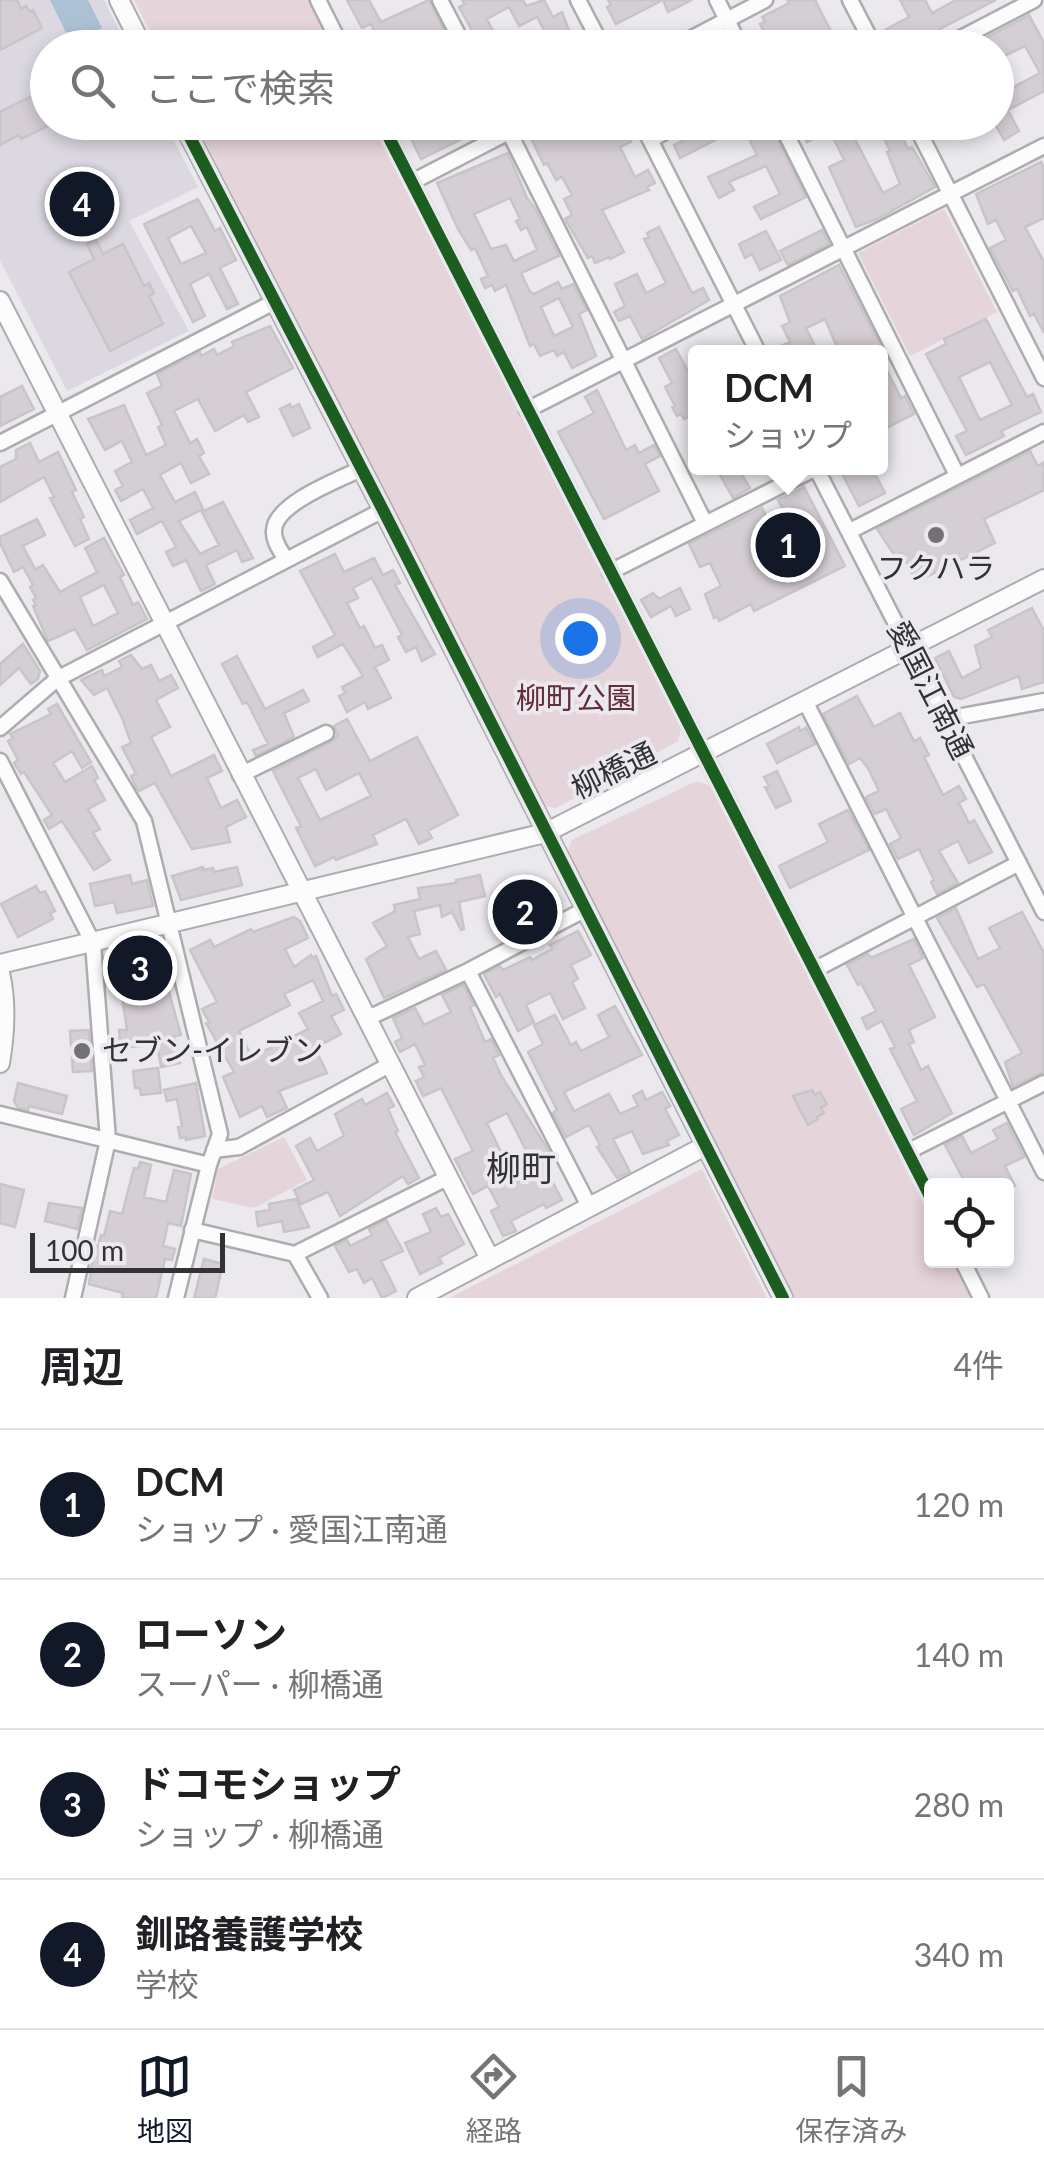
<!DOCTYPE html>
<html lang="ja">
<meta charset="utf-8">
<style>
body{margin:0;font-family:Lato,"Noto Sans JP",sans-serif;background:#f6f6f6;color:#202124}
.controls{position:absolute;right:30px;bottom:30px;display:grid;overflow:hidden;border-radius:10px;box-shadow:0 5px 15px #0003}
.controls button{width:90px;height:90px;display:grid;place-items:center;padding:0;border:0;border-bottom:2px solid #e0e0e0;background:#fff;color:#202124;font:50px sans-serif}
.scale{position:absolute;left:30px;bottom:25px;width:195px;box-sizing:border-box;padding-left:10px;border:5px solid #323134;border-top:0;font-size:28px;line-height:35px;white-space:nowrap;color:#323134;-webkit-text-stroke:8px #ebe8ef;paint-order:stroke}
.you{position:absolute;left:580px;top:638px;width:35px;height:35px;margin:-25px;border:8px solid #fff;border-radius:50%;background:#1a73e8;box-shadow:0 0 0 15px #1a73e833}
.badge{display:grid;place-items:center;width:65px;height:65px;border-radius:50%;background:#111827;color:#fff;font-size:32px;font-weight:700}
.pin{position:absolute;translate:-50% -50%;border:5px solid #fff;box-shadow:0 2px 10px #0006}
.popup{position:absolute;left:688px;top:345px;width:200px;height:130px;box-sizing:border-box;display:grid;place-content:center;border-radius:10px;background:#fff;filter:drop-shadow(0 2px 8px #0005);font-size:32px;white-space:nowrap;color:#757577}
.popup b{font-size:38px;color:#202124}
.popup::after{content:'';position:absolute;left:50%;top:100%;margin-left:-20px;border:20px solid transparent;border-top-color:#fff}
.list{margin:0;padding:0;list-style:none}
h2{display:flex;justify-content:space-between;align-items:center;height:130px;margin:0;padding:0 40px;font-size:42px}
h2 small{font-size:32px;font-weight:400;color:#757577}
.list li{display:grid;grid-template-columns:65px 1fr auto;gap:30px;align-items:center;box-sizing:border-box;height:150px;padding:0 40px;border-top:2px solid #e0e0e0}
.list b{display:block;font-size:38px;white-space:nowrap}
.list p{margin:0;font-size:32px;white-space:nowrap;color:#757577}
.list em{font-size:32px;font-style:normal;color:#757577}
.icon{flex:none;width:55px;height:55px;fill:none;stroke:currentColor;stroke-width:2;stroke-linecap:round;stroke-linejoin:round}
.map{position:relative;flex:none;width:1044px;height:1298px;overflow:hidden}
.search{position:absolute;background:#fff;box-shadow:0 5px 15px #0003;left:30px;right:30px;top:30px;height:110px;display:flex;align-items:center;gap:25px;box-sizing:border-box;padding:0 35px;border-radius:55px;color:#757577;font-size:38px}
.sheet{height:730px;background:#fff}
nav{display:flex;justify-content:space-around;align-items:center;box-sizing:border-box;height:140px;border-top:2px solid #e0e0e0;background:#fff;font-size:28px;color:#757577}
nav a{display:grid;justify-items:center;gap:5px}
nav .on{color:#111827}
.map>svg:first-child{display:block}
</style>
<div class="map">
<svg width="1044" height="1298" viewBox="0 0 1044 1298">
<rect width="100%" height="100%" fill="#ebe9ee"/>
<path fill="#dcd8e1" d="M 0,0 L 104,0 L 128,47 L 48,48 L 48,122 L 165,123 L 198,187 L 129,221 L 189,331 L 67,391 L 0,260 Z"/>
<path fill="#e5d4d9" d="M 134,0 L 309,0 L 333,47 L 158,47 Z
M 196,123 L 371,123 L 681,728 L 678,741 L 556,808 L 539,805 Z
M 944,209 L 997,312 L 910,356 L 858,253 Z
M 697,781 L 710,786 L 931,1220 L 932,1260 L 952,1261 L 971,1298 L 793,1298 L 567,853 L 572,840 Z
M 284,1137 L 307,1180 L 254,1208 L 212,1199 L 218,1169 Z
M 702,1169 L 767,1298 L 449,1298 Z"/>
<path fill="#adc1d5" d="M 50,0 L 88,0 L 102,28 L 71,43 Z"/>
<path fill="#d5ced4" stroke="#c7c5c8" stroke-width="2.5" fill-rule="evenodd" d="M 0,0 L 17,0 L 21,9 L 26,6 L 30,12 L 33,10 L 42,28 L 0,50 Z
M 347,0 L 369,0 L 381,22 L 429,0 L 453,48 L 409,48 L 404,37 L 383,48 L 371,24 L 362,28 Z
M 462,0 L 523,0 L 526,6 L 544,0 L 553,17 L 562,12 L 576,48 L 561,48 L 555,36 L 549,39 L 537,17 L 519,26 L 509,7 L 487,19 L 501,48 L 482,48 L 459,7 L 465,4 Z
M 608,0 L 692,0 L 668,12 L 663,0 L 616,24 L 607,7 L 611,5 Z
M 787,0 L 815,0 L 835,39 L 843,41 L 856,35 L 863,48 L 772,48 L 760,24 L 765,22 L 762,17 L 789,3 Z
M 900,0 L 925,0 L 932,13 L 956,0 L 996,0 L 940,29 L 943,35 L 934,42 L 932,48 L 889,48 L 881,32 L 909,17 Z
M 1029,15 L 1044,43 L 1044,91 L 1008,110 L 1019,131 L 1004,140 L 996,126 L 996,70 L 1008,90 L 1040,73 L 1025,46 L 996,60 L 996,48 L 966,48 Z
M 48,88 L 48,126 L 21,139 L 19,135 L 0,145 L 0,112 Z
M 403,122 L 494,122 L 494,123 L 421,159 Z
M 552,122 L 622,122 L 631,142 L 620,147 L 635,177 L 648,170 L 655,183 L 647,187 L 649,190 L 602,210 L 624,252 L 610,259 L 609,257 L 595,263 L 592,256 L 588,258 L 565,219 L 572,215 L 564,199 L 572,195 L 562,177 L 556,180 L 547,163 L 544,165 L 529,134 Z
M 720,122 L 769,122 L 806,197 L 761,219 L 754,207 L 780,194 L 766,166 L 729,182 L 734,190 L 719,198 L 708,177 L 757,155 L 743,126 L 680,158 L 674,145 Z
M 806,122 L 846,122 L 883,193 L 900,184 L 887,152 L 890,151 L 883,136 L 887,134 L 881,122 L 896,122 L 908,149 L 912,147 L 935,187 L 877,219 L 856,227 L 829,167 L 844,160 L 830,131 L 807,142 L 799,126 Z
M 508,153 L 527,198 L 536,210 L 559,256 L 521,273 L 530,292 L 534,294 L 558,282 L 562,289 L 573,284 L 587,310 L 579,314 L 596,356 L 572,368 L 564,352 L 557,356 L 554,350 L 540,356 L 534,344 L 530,346 L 506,285 L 495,291 L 492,285 L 485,288 L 481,279 L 488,276 L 475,248 L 471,250 L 458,229 L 437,183 ZM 510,198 L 520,219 L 516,221 L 521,230 L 527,227 L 537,250 L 514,261 L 506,245 L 491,249 L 474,214 ZM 559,298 L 573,327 L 554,336 L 541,307 Z
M 1041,162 L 1044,168 L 1044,218 L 1025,227 L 1044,262 L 1044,333 L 1034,314 L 1030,316 L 1017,289 L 1013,291 L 990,248 L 1006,240 L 996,220 L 988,224 L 976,194 Z
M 198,199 L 215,231 L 220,228 L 236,260 L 220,268 L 238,304 L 227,309 L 209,274 L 190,284 L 205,316 L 193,322 L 144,224 ZM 191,226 L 206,253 L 181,264 L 168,238 Z
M 659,227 L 692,293 L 703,288 L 709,300 L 642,339 L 630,316 L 619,321 L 614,312 L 625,306 L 615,284 L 637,274 L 646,293 L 666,283 L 644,239 L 649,237 L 647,233 Z
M 822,230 L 829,244 L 788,265 L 780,251 Z
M 766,231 L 781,260 L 760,270 L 752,254 L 745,258 L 739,244 Z
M 96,240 L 103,254 L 123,244 L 144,286 L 149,283 L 154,293 L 149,296 L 163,324 L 110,351 L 69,272 L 94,259 L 87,244 Z
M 839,265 L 884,352 L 839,352 L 825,319 L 806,328 L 818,352 L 768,352 L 790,342 L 782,326 L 790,322 L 780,296 Z
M 986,319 L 1027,397 L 1033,394 L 1041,412 L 1001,431 L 1004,436 L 966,455 L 956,436 L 967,431 L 926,354 L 946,344 L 944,339 ZM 990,362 L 1012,405 L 980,420 L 959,377 Z
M 270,326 L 293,368 L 246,392 L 259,417 L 248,422 L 244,415 L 215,431 L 198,399 L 174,411 L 190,443 L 197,439 L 204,453 L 199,456 L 209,474 L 191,483 L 181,463 L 160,475 L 175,502 L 195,492 L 203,509 L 179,521 L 200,554 L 219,545 L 202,512 L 223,502 L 253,558 L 242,562 L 237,550 L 206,565 L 215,584 L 201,591 L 186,560 L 173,566 L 166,552 L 176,547 L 162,521 L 137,534 L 130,520 L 153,508 L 143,489 L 121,501 L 115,490 L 123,486 L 115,471 L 132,462 L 122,441 L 105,450 L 88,419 L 124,405 L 146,455 L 166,445 L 158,427 L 162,425 L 147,393 L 162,386 L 157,374 L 200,352 L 201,356 L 214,349 L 217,355 L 234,346 L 232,342 Z
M 676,349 L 696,386 L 696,413 L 684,419 L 681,414 L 677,416 L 672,407 L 675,406 L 665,387 L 672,383 L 659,358 Z
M 880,357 L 901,398 L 905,396 L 914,414 L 886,428 L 880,417 L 880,408 L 885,405 L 880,396 Z
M 22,386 L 34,409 L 0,426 L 0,397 Z
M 597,390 L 626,450 L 635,445 L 639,453 L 654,445 L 660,456 L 645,464 L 659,491 L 604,519 L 558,432 L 594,413 L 585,397 Z
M 290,404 L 291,408 L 299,404 L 310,428 L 293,436 L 280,409 Z
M 30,443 L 39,462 L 58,452 L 76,490 L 72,492 L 84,517 L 80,519 L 89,539 L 75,546 L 50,498 L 54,497 L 44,477 L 0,502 L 0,467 L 16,459 L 16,450 Z
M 1030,451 L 1038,466 L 1044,462 L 1044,490 L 984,519 L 995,543 L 916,582 L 902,553 L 895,556 L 877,529 Z
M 716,468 L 738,468 L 750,488 L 733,498 Z
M 839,468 L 872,468 L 885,493 L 859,506 Z
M 804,487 L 845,566 L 754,611 L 751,604 L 719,621 L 717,616 L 714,618 L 705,594 L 721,586 L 710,563 L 700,567 L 689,544 L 762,508 L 780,542 L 796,533 L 778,500 Z
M 37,519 L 45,535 L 23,546 L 35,569 L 43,565 L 60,592 L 97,572 L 85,548 L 104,538 L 124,575 L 120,577 L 133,605 L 138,602 L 147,619 L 87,650 L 75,629 L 48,641 L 33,606 L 36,605 L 33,600 L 36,598 L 30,587 L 33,585 L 23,567 L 14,572 L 0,543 L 0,537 ZM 104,585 L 118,613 L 93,626 L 80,597 Z
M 335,554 L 344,572 L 374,558 L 383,575 L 393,570 L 400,583 L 395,585 L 435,654 L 422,661 L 416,647 L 406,652 L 398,637 L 402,635 L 372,578 L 353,588 L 358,598 L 347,603 L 360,628 L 364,626 L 375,648 L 382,645 L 389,660 L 375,667 L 391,698 L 368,709 L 365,702 L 347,712 L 339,696 L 345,693 L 342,687 L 363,676 L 343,644 L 318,657 L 313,647 L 335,635 L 300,571 Z
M 680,588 L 690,609 L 676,616 L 671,606 L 651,617 L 641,600 L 653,593 L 659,599 Z
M 1032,608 L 1044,631 L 1044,682 L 1022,689 L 1019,676 L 961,699 L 954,697 L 935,658 L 949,651 L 962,678 L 981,668 L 975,646 L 992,637 L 988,630 Z
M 23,644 L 40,671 L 38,679 L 31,684 L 19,668 L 0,685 L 0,664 Z
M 131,655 L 142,669 L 151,665 L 159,681 L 171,675 L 178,688 L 156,700 L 170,727 L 151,737 L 171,776 L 214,755 L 222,771 L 207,778 L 221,808 L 237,800 L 246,817 L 226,827 L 230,842 L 192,849 L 155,783 L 139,791 L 136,787 L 131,776 L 136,774 L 122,747 L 131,743 L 123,720 L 107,688 L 94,695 L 81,680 L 102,670 L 104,676 L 122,667 L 119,661 Z
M 237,656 L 265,709 L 303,690 L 309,701 L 284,713 L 294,737 L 256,756 L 253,750 L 268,744 L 247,702 L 243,704 L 222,664 Z
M 857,696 L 874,727 L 900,713 L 914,741 L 920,738 L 929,755 L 924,757 L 943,795 L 959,786 L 966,799 L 959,803 L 969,823 L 974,820 L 992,852 L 969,863 L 958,841 L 939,851 L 958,883 L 937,894 L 931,882 L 934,880 L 919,849 L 898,859 L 890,844 L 901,838 L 886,809 L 875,814 L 866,797 L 879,791 L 868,768 L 860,758 L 849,764 L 823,714 Z
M 57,704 L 91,762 L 82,768 L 72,751 L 53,763 L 65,782 L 92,766 L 98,778 L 94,780 L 105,800 L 88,809 L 100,829 L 93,833 L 110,860 L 94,870 L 62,821 L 49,829 L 44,820 L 52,815 L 24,772 L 21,774 L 14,763 L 18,760 L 8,741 L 13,738 L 10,734 L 51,714 L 48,709 Z
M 347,719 L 370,761 L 417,737 L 458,815 L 428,831 L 432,838 L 419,844 L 406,819 L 373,835 L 377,844 L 336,860 L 334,857 L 315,866 L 296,828 L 301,826 L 273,771 L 331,742 L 338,735 L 334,726 ZM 316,769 L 326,790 L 359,773 L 371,796 L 320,820 L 298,778 Z
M 799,727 L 800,731 L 806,728 L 815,744 L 777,763 L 767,744 Z
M 777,771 L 791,801 L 776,808 L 765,787 L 769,786 L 764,777 Z
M 848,810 L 869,850 L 790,888 L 779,866 L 828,842 L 819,824 Z
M 203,867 L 203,870 L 213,868 L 214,872 L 237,867 L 242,885 L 181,900 L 172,876 Z
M 130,875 L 132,884 L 147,880 L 153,906 L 117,913 L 114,902 L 95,906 L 90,884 Z
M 480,875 L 485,896 L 459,902 L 464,929 L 461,930 L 452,912 L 442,917 L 440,905 L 414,911 L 420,934 L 408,937 L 419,959 L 436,951 L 446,970 L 384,998 L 366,959 L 387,946 L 373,923 L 395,911 L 394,905 L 420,899 L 418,888 L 456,883 L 456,880 Z
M 36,886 L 40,893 L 45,891 L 55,911 L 50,913 L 53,919 L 18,937 L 1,904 Z
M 536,897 L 542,920 L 513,928 L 507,903 Z
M 956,908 L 978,959 L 1000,948 L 989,928 L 1022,912 L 1044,953 L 1044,1072 L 1013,1087 L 1005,1062 L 1022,1053 L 984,984 L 977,987 L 937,918 Z
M 294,917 L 300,921 L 308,938 L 285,949 L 294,967 L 311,955 L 312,958 L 316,956 L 332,996 L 336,994 L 344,1010 L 331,1016 L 341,1034 L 315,1048 L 327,1073 L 279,1091 L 287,1108 L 267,1117 L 262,1106 L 240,1117 L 223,1077 L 234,1072 L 206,1023 L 209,1022 L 202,1009 L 217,1002 L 190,950 L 210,940 L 214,947 L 251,929 L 253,932 ZM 313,980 L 323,1001 L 299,1013 L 308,1029 L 252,1057 L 239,1031 L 290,1005 L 284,994 Z
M 578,931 L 591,955 L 571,965 L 578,979 L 572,982 L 585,1008 L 563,1019 L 550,993 L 526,1005 L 534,1022 L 518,1031 L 500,994 L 496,997 L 484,974 L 500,966 L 503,970 L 530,957 L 532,960 L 552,949 L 550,945 Z
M 914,939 L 923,958 L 909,965 L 935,1017 L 909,1030 L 914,1042 L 909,1044 L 921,1070 L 928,1066 L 952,1113 L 914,1135 L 901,1109 L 917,1101 L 890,1049 L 895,1047 L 882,1021 L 867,1029 L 862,1018 L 876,1011 L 861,983 L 858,985 L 847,965 L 868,954 L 871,958 Z
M 157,949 L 181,1035 L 174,1036 L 180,1063 L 161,1067 L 157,1045 L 130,1047 L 130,1041 L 120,1042 L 119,1030 L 127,1030 L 122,996 L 126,996 L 116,959 Z
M 463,985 L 474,1005 L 470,1007 L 485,1042 L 491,1039 L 499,1055 L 493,1058 L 502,1077 L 549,1151 L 539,1156 L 562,1200 L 546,1208 L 544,1204 L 511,1221 L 516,1231 L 503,1236 L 491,1211 L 499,1207 L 488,1186 L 473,1194 L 455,1159 L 473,1151 L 441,1088 L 423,1096 L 416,1081 L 424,1077 L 419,1067 L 425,1065 L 415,1044 L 400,1052 L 395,1042 L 402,1038 L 393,1018 L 415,1008 L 424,1025 L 451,1012 L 442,995 ZM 507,1113 L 537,1172 L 516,1183 L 487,1123 Z
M 615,1006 L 642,1055 L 564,1092 L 574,1111 L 609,1094 L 620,1114 L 638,1106 L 633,1096 L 642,1091 L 646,1100 L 662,1092 L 670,1106 L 665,1109 L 679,1135 L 667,1141 L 669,1145 L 643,1154 L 632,1131 L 613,1139 L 630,1172 L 617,1178 L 597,1147 L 600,1145 L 589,1125 L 566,1137 L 553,1113 L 557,1110 L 528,1052 L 543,1044 L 534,1025 L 555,1015 L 571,1045 L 576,1042 L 581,1051 L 609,1037 L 598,1015 Z
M 89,1030 L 92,1071 L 73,1072 L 70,1031 Z
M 158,1068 L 161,1093 L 141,1095 L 140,1088 L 135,1088 L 133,1071 Z
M 18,1083 L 67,1096 L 62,1114 L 29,1106 L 28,1110 L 18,1108 L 14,1101 Z
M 196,1083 L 205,1136 L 186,1140 L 186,1137 L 180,1138 L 178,1127 L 182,1126 L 177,1099 L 167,1101 L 164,1090 Z
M 812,1090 L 815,1095 L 820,1092 L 827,1104 L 821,1108 L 824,1113 L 817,1117 L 818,1119 L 808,1125 L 793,1096 Z
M 387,1093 L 394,1106 L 388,1109 L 398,1131 L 395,1132 L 419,1178 L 408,1184 L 403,1176 L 340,1216 L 328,1192 L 301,1204 L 294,1190 L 314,1180 L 296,1146 L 310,1138 L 317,1151 L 344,1136 L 335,1114 L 362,1099 L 365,1105 Z
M 1007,1123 L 1024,1157 L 1005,1166 L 1015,1186 L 967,1186 L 945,1145 L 962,1136 L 971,1153 L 998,1139 L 993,1130 Z
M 140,1162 L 151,1165 L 144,1197 L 166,1202 L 174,1170 L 191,1174 L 181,1226 L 168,1223 L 163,1246 L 175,1249 L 172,1260 L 165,1259 L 156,1298 L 122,1298 L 123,1293 L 89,1284 L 95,1246 L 98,1247 L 101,1235 L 104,1236 L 110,1211 L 122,1214 L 134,1168 L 138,1169 Z
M 0,1184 L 24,1190 L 15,1227 L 0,1223 Z
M 296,1199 L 309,1227 L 284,1232 L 282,1221 L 258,1226 L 256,1212 L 270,1210 L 269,1204 Z
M 49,1203 L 82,1208 L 77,1229 L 45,1221 Z
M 436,1208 L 441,1217 L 448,1214 L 464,1244 L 439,1258 L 442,1263 L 420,1274 L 405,1243 L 431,1232 L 423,1214 Z
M 386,1220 L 403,1251 L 381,1261 L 396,1291 L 382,1298 L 372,1278 L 364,1283 L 357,1269 L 349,1272 L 335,1246 L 347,1240 L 350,1246 L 372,1235 L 369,1229 Z
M 204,1259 L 223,1264 L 215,1298 L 194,1298 Z"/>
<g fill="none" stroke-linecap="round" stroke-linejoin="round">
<defs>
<path id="street" d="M 318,0 L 342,48
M 440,0 L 465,48
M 578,0 L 603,48
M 717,0 L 741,48
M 850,0 L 875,48
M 673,48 L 765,0
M 942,48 L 1034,0
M 381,122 L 932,1200
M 504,122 L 705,523
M 641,122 L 758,352
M 780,122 L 957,475
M 914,122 L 1044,378
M 650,140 L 683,122
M 412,182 L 528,122
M 527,410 L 1044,146
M 0,443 L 274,302
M 816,468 L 1044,912
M 850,531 L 1044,432
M 286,560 C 281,551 273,541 274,531 C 274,504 338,480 361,469
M 610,572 L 816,468
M 0,581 L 144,821 L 220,1134 L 209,1165 L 176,1298
M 805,701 L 1044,1172
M 946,719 L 1044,701
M 0,728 L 57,679 L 383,510
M 0,761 L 93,943 L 108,1140 L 73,1298
M 240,775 L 326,733
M 814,970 L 1019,863
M 468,971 L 590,1208
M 366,1019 L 468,971 L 584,910
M 0,1114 L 209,1165
M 214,1150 L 239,1147 L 389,1065
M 907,1152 L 1044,1083
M 192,1230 L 295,1254 L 447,1178
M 295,1254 L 320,1298
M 962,1260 L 981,1298"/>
<path id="secondary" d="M 119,0 L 143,48
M 182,122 L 383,510 L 783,1298
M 0,301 L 490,1259
M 0,964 L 545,833 L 1044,579
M 0,973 C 7,1003 5,1033 0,1063
M 417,1298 L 705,1146"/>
</defs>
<use href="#street" stroke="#adacaf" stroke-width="19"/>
<use href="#secondary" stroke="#adacaf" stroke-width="22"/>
<use href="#street" stroke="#fcfcfc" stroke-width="14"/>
<use href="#secondary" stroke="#fcfcfc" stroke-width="18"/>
<defs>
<path id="cycleway" d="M 182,122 L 383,510 L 783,1298
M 381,122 L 932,1200"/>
</defs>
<use href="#cycleway" stroke="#ebe8ef" stroke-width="19"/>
<use href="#cycleway" stroke="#1b5e20" stroke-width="12"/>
</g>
<g fill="#737175" stroke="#ebe8ef" stroke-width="4">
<circle cx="936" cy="535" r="10"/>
<circle cx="82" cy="1051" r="10"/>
</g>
<g text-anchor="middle" stroke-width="8" stroke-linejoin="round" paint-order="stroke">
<g font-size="30" fill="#323134" stroke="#ebe8ef">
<text x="936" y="579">フクハラ</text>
<text x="102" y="1061" text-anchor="start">セブン-イレブン</text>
</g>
<g font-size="30" fill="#323134" stroke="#ebe8ef">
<text transform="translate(930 690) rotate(63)" y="10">愛国江南通</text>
<text transform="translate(614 771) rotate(-26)" y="10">柳橋通</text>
</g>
<g font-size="30" fill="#642d39" stroke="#ebe8ef">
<text x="576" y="709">柳町公園</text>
</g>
<g font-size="35" fill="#323134" stroke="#ebe8ef">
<text x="521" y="1181">柳町</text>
</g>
</g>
</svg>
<div class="controls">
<button><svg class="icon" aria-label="locate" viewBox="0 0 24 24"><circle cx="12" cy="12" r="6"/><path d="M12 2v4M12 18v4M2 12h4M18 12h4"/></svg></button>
</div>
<div class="scale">100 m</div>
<div class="you"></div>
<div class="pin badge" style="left:788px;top:545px">1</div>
<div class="popup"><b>DCM</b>ショップ</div>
<div class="pin badge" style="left:525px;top:912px">2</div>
<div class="pin badge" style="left:140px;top:968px">3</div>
<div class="pin badge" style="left:82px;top:204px">4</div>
<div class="search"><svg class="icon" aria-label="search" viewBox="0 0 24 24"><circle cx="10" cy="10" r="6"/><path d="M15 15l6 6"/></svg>ここで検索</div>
</div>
<section class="sheet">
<h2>周辺<small>4件</small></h2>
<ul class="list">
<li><span class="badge">1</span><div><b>DCM</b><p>ショップ · 愛国江南通</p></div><em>120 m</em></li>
<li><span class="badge">2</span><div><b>ローソン</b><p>スーパー · 柳橋通</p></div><em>140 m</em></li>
<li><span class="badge">3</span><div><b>ドコモショップ</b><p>ショップ · 柳橋通</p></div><em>280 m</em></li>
<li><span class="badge">4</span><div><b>釧路養護学校</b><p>学校</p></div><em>340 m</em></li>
</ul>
</section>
<nav>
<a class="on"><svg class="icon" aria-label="map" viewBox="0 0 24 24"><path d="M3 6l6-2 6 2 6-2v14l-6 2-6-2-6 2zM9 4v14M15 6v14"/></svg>地図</a>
<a><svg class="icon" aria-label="directions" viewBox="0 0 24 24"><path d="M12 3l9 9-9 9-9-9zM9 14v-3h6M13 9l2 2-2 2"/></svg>経路</a>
<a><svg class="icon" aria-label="saved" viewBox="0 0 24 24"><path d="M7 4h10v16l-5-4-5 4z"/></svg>保存済み</a>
</nav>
